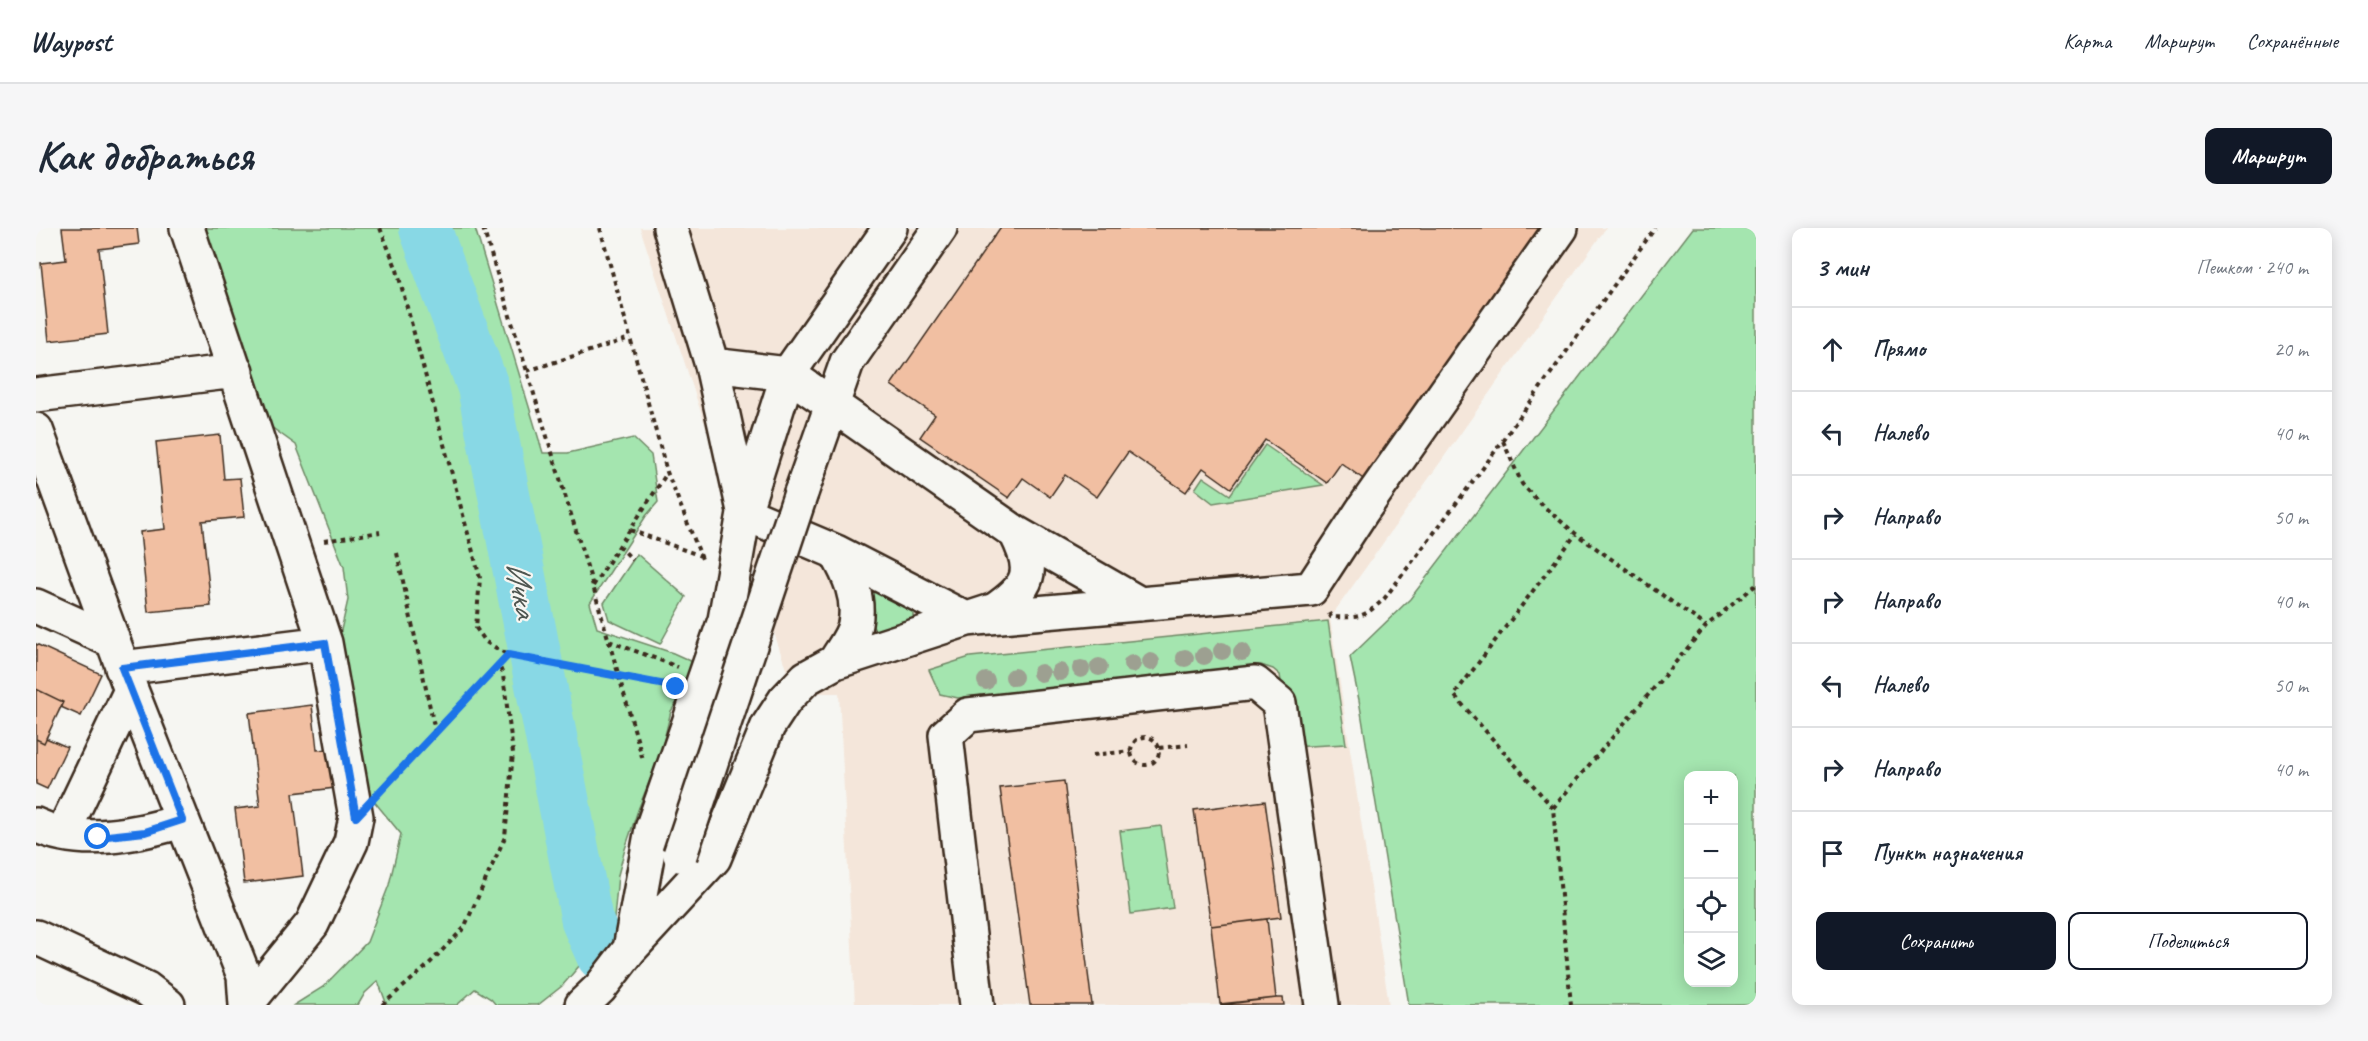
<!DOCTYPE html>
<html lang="ru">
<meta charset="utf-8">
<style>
body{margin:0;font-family:Caveat,sans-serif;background:#f6f6f7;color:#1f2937}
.controls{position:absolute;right:18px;bottom:18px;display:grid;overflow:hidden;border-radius:12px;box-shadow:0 3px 15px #0003}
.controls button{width:54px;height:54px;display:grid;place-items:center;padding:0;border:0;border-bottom:2px solid #e0e1e3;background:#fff;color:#1f2937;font:30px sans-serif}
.stop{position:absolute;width:18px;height:18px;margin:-14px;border:4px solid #1a73e8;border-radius:50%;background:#fff}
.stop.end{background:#1a73e8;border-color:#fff;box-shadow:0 2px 6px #0008}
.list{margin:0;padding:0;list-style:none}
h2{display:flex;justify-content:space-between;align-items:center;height:78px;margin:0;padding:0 24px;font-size:26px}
h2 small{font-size:20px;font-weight:400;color:#747a83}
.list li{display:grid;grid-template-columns:39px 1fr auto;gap:18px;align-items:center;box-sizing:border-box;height:84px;padding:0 24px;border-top:2px solid #e0e1e3}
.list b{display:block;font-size:22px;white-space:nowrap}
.list em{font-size:20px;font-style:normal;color:#747a83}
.actions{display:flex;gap:12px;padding:18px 24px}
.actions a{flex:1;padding:14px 0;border:2px solid #111827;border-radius:12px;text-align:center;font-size:21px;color:#111827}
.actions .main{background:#111827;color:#fff}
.icon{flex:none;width:33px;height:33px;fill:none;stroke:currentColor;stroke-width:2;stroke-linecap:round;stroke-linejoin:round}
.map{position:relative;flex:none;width:1720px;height:777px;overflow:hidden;border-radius:12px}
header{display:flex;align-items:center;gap:36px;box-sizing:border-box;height:84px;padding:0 30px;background:#fff;border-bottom:2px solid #e0e1e3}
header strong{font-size:28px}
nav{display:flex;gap:33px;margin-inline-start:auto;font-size:21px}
.intro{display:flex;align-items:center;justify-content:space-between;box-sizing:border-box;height:144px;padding:0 36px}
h1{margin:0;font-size:42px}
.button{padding:15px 27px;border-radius:12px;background:#111827;color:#fff;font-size:21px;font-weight:700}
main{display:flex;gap:36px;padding:0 36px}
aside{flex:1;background:#fff;border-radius:12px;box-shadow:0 3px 15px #0003}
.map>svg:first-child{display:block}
</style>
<header>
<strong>Waypost</strong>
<nav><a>Карта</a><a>Маршрут</a><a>Сохранённые</a></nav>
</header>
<div class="intro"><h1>Как добраться</h1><a class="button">Маршрут</a></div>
<main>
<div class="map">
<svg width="1720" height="777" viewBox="0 0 1720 777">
<rect width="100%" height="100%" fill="#f6f6f2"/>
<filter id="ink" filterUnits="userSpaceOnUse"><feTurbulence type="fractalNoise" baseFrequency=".0167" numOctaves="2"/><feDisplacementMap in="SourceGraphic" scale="12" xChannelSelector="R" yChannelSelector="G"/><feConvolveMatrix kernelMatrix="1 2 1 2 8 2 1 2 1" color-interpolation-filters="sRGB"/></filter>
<g filter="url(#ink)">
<path fill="#f4e6da" d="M 604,0 L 1570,0 L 1294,390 L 1353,777 L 819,777 L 803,465 L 758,465 Z"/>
<path fill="#a4e5af" stroke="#708866" stroke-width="1.5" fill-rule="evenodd" d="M 165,0 L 375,0 L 434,161 L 538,701 L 550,730 L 526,758 L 502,777 L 460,777 L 455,771 L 439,761 L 421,777 L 351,777 L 342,753 L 329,765 L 322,777 L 258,777 L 287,759 L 331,714 L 353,657 L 365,606 L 328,561 L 302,415 L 312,372 L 308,339 L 260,217 L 231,196 Z
M 401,0 L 439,0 L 507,225 L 532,225 L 597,210 L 615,227 L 622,274 L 610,288 L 554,375 L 561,400 L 637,425 L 657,434 L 652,458 L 635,483 L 625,524 L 602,582 L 589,621 L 582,647 L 578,691 L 566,702 L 513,423 L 454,151 Z
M 1657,0 L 1720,0 L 1720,777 L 1373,777 L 1323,472 L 1314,429 L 1374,371 ZM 1652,548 L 1698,548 L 1698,754 L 1652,754 Z
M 1229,217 L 1287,257 L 1177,275 L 1159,261 L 1167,249 L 1194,267 Z
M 601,326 L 650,369 L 624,416 L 573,392 L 568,375 Z
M 839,362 L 877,381 L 877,391 L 873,395 L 842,404 C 831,398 830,371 839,362 Z
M 1292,393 L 1310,516 L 1255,519 L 1244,447 L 1237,441 L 1225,437 L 922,470 L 904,466 L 893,442 L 934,429 Z
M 1125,598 L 1137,680 L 1095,686 L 1084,603 Z"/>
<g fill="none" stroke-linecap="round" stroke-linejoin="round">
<path stroke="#88d8e5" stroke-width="52" d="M 389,0 L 447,159 L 551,693 L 566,727"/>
</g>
<path fill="#f1bfa2" stroke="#3b2a1e" stroke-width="1.5" d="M 26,0 L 101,0 L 103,16 L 63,21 L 72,106 L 13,113 L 5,35 L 30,32 Z
M 964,0 L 1516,0 L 1337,258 L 1305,235 L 1291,255 L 1229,212 L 1195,260 L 1167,240 L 1150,264 L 1092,224 L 1061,269 L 1029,247 L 1014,269 L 987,250 L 973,270 L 884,209 L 899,187 L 855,157 Z
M 184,207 L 188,251 L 204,250 L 208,289 L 166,293 L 175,378 L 112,384 L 104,304 L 129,301 L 120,214 Z
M 0,416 L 65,446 L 45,488 L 25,479 L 10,510 L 31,519 L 11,561 L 0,556 Z
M 0,461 L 27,474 L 8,515 L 0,511 Z
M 276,477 L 281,522 L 294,521 L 299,560 L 257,565 L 267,648 L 208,655 L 199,581 L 224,578 L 213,485 Z
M 1028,553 L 1056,777 L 994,777 L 964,560 Z
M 1229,573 L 1245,689 L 1175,698 L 1158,582 Z
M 1231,691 L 1240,770 L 1184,776 L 1175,698 Z
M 1240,770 L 1247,770 L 1248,777 L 1184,777 Z"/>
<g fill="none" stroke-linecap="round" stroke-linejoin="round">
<defs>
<path id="minor" d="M 151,0 L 289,415 L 320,589 L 315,614 L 276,696 L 210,777
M 634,0 L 676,137 L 708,283
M 676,137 L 752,146 L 980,305 L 1104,376
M 0,167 L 200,143
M 0,202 L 95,462 L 208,748 L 210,777
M 765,265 L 811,134 L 904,0
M 708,285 L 800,324 L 930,391 L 1275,361 L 1326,283 L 1525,0
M 0,378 L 77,413
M 799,434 C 805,423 817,409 819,396 C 824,369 813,347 800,324
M 86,440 L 289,415
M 0,597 C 45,619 102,606 146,593
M 27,605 L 95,462
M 0,709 L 111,761 L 132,777
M 594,721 L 616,601 L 689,392 L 708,285 L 752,146 L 854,0
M 546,777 L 564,760 L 594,721 L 678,630 L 732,498 L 749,472 L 770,450 L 799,434 L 959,382 C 994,358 1000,344 980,305
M 941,777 L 910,507 L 932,487 L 1219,455 L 1243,475 L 1286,777"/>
</defs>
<use href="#minor" stroke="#3b2a1e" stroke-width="38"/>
<path stroke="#3b2a1e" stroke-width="4" stroke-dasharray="4.5 4.5" stroke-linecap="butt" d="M 344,0 L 361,42 L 444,350 L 440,400 L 450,414 L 472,427 L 635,458
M 447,0 L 557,358 L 607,532
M 564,0 L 631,244 L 666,331
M 491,143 L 594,110
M 1467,213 L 1486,256 L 1507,278 L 1540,306 L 1670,398
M 594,302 L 665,328
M 288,313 L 344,304
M 583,318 L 597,332
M 361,325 L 399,503
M 557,358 L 631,245
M 1293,385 L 1295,389 C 1324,390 1327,390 1348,371 L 1447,240 L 1619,0
M 573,413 L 642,439
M1095 523a14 14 0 1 1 28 0a14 14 0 1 1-28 0Z
M 1123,520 L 1152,517
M 1057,527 L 1095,523
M 347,560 L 472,427
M 1517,580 L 1418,467 L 1540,306
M 346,777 L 389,740 L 428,700 L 469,609 L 477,525 L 467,447 L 463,437
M 1535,777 L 1517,580 L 1670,398 L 1720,357"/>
<use href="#minor" stroke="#f6f6f2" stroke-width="33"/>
<defs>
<path id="minor-bridge" d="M 644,627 L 765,265"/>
</defs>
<use href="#minor-bridge" stroke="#3b2a1e" stroke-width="38" stroke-linecap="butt"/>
<use href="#minor-bridge" stroke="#f6f6f2" stroke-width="33"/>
</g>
<g fill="#9da091">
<circle cx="1186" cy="423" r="9"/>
<circle cx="1206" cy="424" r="9"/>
<circle cx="1168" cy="428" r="9"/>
<circle cx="1149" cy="430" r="9"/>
<circle cx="1115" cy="434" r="9"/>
<circle cx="1096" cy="436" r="9"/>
<circle cx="1063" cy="439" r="9"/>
<circle cx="1045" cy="441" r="9"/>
<circle cx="1024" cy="444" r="9"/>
<circle cx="1005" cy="445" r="9"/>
<circle cx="978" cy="449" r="9"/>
<circle cx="950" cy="453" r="9"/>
</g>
</g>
<g fill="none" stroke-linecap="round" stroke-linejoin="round" filter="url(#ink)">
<path stroke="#1a73e8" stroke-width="8" d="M 62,609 L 109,604 L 146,592 L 86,440 L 289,415 L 320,589 L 472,427 L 640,459"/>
</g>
<g text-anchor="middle" stroke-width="4.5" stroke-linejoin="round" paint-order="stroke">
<g font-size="32" font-style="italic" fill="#4e5650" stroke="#f6f6f2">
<text transform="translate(486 361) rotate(79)" y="11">Ичка</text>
</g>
</g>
</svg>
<div class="controls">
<button>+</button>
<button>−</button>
<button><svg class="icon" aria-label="locate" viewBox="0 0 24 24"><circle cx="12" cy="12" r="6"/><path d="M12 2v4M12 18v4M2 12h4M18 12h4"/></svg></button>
<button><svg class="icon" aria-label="layers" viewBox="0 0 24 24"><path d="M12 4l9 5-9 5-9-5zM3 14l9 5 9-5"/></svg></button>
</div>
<div class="stop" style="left:62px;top:609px"></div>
<div class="stop end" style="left:640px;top:459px"></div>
</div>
<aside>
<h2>3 мин<small>Пешком · 240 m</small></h2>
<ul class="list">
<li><svg class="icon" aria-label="ahead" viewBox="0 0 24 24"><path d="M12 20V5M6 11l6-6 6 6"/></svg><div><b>Прямо</b></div><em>20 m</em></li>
<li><svg class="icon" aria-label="left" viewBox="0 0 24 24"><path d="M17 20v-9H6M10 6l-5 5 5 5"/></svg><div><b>Налево</b></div><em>40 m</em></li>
<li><svg class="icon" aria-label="right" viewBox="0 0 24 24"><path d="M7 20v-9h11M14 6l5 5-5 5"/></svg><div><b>Направо</b></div><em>50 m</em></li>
<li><svg class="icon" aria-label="right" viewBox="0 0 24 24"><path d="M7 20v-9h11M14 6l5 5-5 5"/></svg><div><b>Направо</b></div><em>40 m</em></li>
<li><svg class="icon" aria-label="left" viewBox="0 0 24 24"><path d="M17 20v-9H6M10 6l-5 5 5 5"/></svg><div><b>Налево</b></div><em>50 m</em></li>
<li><svg class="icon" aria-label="right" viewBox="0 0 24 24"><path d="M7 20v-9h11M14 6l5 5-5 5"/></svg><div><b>Направо</b></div><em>40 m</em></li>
<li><svg class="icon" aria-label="arrive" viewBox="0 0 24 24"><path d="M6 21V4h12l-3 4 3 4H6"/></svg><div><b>Пункт назначения</b></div></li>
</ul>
<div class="actions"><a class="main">Сохранить</a><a>Поделиться</a></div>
</aside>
</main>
